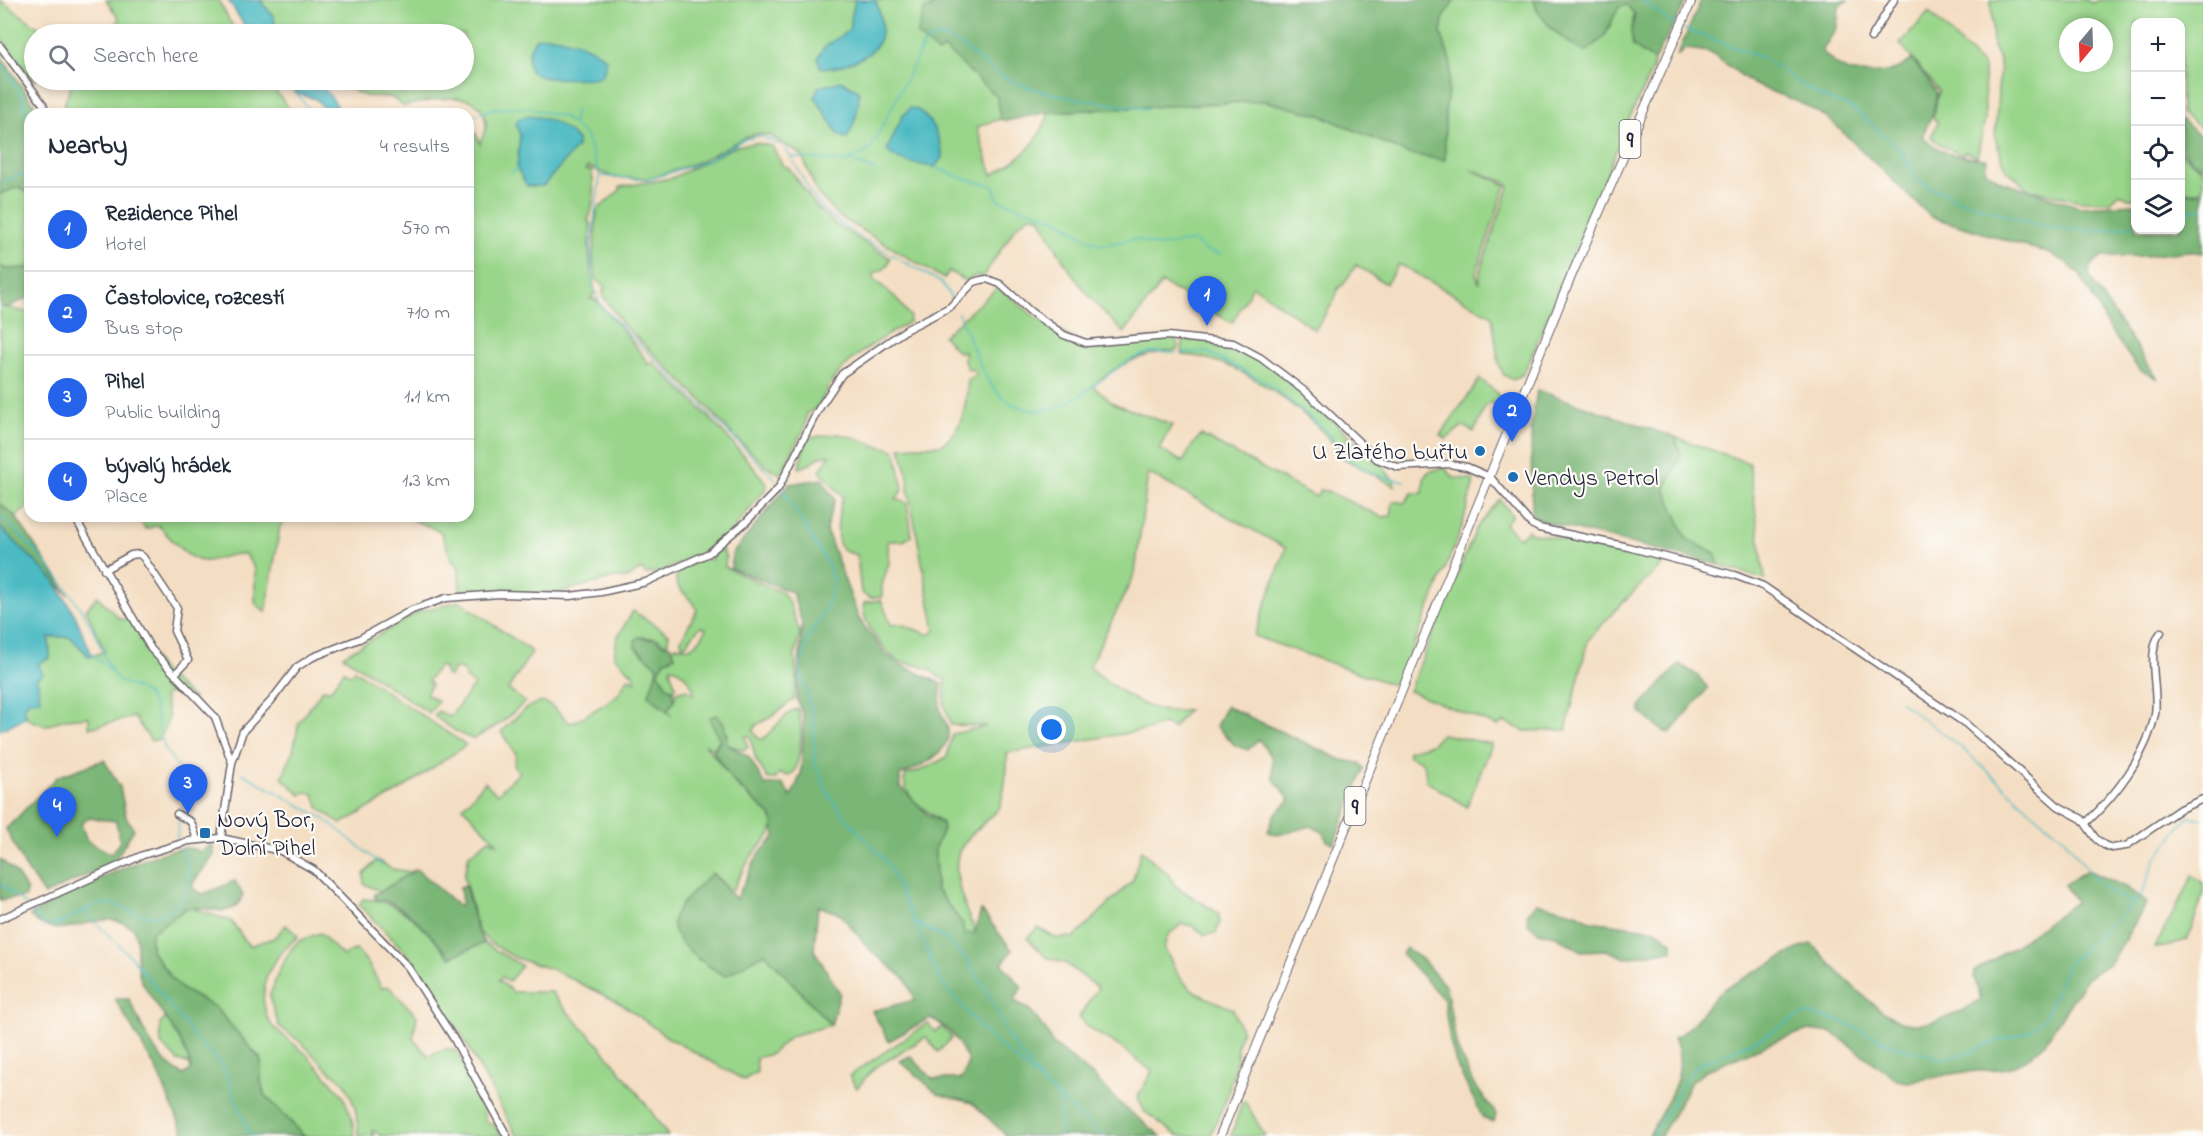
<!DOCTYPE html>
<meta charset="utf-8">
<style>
body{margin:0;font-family:"Indie Flower",sans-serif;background:#f6f6f7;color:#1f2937}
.controls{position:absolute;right:18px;top:18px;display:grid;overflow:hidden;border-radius:12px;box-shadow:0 3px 9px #0003}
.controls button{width:54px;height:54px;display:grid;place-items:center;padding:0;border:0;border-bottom:2px solid #e0e1e3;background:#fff;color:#1f2937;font:30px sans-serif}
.compass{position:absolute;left:2059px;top:18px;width:54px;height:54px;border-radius:50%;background:#fff;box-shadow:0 3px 9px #0003;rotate:199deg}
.you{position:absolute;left:1052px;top:730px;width:21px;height:21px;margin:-15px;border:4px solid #fff;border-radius:50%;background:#1a73e8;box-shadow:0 0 0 9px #1a73e833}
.badge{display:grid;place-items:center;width:39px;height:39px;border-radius:50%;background:#2563eb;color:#fff;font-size:20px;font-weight:700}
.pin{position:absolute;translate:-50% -50px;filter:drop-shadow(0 2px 3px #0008)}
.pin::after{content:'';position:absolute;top:32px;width:21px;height:18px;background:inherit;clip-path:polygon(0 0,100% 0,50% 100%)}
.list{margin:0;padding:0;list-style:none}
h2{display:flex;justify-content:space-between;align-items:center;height:78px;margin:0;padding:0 24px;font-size:26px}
h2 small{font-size:20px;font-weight:400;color:#747a83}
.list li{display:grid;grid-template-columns:39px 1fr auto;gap:18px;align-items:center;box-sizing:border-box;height:84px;padding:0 24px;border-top:2px solid #e0e1e3}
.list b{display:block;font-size:22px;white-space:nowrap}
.list p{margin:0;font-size:20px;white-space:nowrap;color:#747a83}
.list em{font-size:20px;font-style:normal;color:#747a83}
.icon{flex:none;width:33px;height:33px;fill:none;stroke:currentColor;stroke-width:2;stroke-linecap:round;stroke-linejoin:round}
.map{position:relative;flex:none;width:2203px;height:1136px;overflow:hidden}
.search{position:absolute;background:#fff;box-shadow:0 3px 9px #0003;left:24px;top:24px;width:450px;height:66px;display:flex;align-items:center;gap:15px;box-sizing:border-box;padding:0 21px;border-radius:33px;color:#747a83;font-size:22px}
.panel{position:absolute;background:#fff;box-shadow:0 3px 9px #0003;left:24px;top:108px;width:450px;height:414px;border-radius:18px}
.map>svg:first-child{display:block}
</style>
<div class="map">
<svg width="2203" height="1136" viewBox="0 0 2203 1136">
<rect width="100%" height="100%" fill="#fdfcf7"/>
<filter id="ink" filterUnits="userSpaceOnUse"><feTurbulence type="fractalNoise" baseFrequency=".0167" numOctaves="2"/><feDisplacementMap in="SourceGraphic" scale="12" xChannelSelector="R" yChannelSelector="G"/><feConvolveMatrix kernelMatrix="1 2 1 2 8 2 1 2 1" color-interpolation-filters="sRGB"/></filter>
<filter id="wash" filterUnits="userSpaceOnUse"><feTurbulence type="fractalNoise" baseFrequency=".008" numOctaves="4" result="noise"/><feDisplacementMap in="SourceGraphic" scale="24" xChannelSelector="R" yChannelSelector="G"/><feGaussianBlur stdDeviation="1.35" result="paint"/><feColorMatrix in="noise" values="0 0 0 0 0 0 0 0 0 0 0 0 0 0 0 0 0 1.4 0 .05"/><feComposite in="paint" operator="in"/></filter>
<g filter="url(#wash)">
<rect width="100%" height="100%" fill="#f4dec3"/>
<path fill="#99d58a" stroke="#5e7c62" stroke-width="1.5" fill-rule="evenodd" d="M 0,0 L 46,33 L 34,34 L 34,80 L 37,80 L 33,81 L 0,37 Z
M 106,0 L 218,0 L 237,34 L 103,34 L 120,20 Z
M 260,0 L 947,0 L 924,10 L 944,47 L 997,97 L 1000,119 L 977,127 L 992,175 C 1021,158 1039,145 1049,112 L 1265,101 L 1320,115 L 1409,154 L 1444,159 L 1445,114 L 1451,64 L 1441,33 L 1443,19 L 1454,0 L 1534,0 L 1552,29 L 1583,51 L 1606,34 L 1618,7 L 1627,5 L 1634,11 L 1633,22 L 1654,61 L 1653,68 L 1630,117 L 1529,362 L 1523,374 L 1513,380 L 1504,375 L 1499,365 L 1492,316 L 1399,264 L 1386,284 L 1356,265 L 1343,285 L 1339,287 L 1334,301 L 1315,330 L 1253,286 L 1232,323 L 1162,283 L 1124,333 C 1083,293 1065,268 1040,217 L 1029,216 L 1016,227 L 982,278 L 978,275 L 965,281 L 949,271 L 944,279 L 838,216 L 817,193 L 802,155 L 769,135 L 757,134 L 744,138 L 701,161 L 652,178 L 615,178 L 588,167 L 586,170 L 592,171 C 594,187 595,206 588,221 L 591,224 C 587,248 590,268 595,292 L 590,299 L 595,299 C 604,309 646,355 647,364 L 652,362 C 693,400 733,440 767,484 L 766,489 L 730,533 L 707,551 L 661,572 L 646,574 L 641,569 L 627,578 L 614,578 L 557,593 L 460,593 L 459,567 L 453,562 L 440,531 L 404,516 L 468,516 L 468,129 L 476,134 L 480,144 C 481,138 486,131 486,126 C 485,82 429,102 403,106 L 391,97 L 365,96 L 346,87 L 323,86 L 309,80 L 464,80 L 464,34 L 276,34 L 274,17 ZM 1470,169 L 1506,182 L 1509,187 L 1480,271 L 1479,283 L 1476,273 L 1506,185 Z
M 1991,0 L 2086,0 L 2092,3 L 2100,0 L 2203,0 L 2203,129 L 2181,113 L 2180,22 L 2136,22 L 2135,198 L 2128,198 L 2120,193 L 2110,202 L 2081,201 L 2028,189 L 2006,169 L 1995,138 L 2000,61 L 1993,47 ZM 2068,27 L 2104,27 L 2104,63 L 2068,63 Z
M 1929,12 L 1984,67 L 1985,119 L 1977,157 L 1965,151 L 1963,155 L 1944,147 L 1931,137 L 1938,122 L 1933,119 L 1939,91 L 1900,44 Z
M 73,80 L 266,80 L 294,114 L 61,114 Z
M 756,143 L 772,146 L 783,166 L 789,168 L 816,206 L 836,225 L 890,258 C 888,267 884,270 875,273 L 873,278 L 895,297 L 910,316 L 909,322 C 883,338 855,353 835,377 C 826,388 821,409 807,413 L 805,427 L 786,463 L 782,475 L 766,466 L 732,434 L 704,403 L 623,324 L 603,296 L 604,285 L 596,280 L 593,257 L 597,210 L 620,190 L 620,187 L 672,178 L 736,146 Z
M 2180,152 L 2203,171 L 2203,188 L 2197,192 L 2181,193 Z
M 18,187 L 30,194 L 30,268 L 5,269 L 0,266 L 0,194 Z
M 998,287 L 1035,317 L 1084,345 L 1170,337 L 1176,340 L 1179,348 L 1177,350 C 1145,353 1117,363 1093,386 L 1115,404 L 1172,425 L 1159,449 L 1183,462 L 1193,444 L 1201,435 L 1316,497 L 1320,490 L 1327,491 L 1382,517 L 1391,516 L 1393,501 L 1404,503 L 1412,493 L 1423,493 L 1424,478 L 1428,472 L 1444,467 L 1454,478 L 1470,479 L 1474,482 L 1461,530 L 1400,679 L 1393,685 L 1254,636 L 1286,548 L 1148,473 L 1135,573 L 1089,667 C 1119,690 1149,718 1188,710 L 1173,728 L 1163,724 L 1152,729 L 1007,753 C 1008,767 1004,793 1000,807 C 988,822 971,831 961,848 C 949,866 965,912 975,929 L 975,933 L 969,935 L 963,932 L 960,921 L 936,889 L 935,848 L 943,829 L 942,823 C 928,809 907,803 904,780 L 906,774 C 915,774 938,762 947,757 L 952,734 L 987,726 L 951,725 L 944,704 L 946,679 C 937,678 937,675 931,670 C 923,665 908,665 899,661 C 885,655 859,618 864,603 L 881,600 L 891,625 L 900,624 L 930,635 L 935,630 L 908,489 C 911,480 903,458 900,447 L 941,445 C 965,430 966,403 968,379 L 975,376 L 976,371 L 968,369 L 964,361 L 964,351 L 958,352 L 943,336 Z
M 0,306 L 30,313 L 30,505 L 16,517 L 0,504 Z
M 1187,340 C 1200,341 1220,339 1233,345 C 1277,364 1315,404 1350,436 L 1338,449 C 1305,409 1235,356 1182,355 L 1183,342 Z
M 1480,379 L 1497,393 L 1499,401 L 1495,405 L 1492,402 L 1485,407 L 1474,432 L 1463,426 L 1446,439 L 1440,435 Z
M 838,434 C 853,436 864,442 878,446 C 885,449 890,446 896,452 L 903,489 L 896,499 L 907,503 L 912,536 L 903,541 L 888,541 L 889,563 L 882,585 L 882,597 L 869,598 L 861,592 L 857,555 C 853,553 846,553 843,550 C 833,541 839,508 843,497 L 820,471 L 830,455 C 817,454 811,467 799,468 L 806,438 Z
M 1675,437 L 1749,463 L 1765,580 L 1719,565 L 1715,553 L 1687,540 L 1665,489 L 1681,455 Z
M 1351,441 L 1355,441 C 1363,450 1373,457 1382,465 C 1387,470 1387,475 1394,480 L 1395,486 L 1341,457 L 1340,454 Z
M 1500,499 L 1512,515 L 1505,524 L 1519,538 L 1528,530 L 1531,533 L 1667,561 L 1622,603 L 1588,640 L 1566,730 L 1525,731 L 1504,722 L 1497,726 L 1409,691 L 1477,527 Z
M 136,516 L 290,516 L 280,526 L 266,612 L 255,603 L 255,569 L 245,554 C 229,553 222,559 207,561 C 188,563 170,537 158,525 L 146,529 Z
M 721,548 L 726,557 L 725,567 L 783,593 L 789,602 L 800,633 L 795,655 L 797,681 L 794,699 L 771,717 L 756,725 L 753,731 L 759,739 L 763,739 L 791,711 L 798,709 C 803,722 801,760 794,772 L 788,776 L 779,773 L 776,779 L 768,779 L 756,760 L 750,736 L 745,736 L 748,747 L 743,750 L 727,744 L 726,741 L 728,733 L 710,722 L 718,732 L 720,740 L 713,749 L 705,744 L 737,786 L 772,817 C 777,836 763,841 754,853 C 745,864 739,879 732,891 L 712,873 L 679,910 L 674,928 L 699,961 L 764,952 L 831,1025 L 791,1036 L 771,1054 L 756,1058 L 757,1072 L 744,1080 L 667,1037 L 623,1005 L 554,970 L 516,958 L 490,943 L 478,931 L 464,876 L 469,855 L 489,839 L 498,844 L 463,807 L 485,782 L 497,794 L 520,772 L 514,767 L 516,754 L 501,732 C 510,723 533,696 548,704 C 556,708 563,718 570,723 C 575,723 613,699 618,694 C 623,689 623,682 629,678 L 636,682 L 634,675 L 614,656 L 617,638 L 633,611 L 669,634 L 667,646 L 659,639 L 643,637 L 635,647 L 658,667 L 649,695 L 672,716 L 667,709 L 674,701 L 676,692 L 686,689 L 694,695 C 694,684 683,671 671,667 L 670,671 L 676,686 L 673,690 L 666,685 L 659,672 L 664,661 L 675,656 L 672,648 L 676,646 L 690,648 C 698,643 704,637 706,628 L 700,627 L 685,645 L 682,645 L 681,640 L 697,610 C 695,598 664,585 681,570 C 686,565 696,563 703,558 L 711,560 L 714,553 Z
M 97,596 L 120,619 L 129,619 L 162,671 L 194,699 L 169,693 L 164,696 L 169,718 L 160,739 L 151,741 L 134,717 L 89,728 L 89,717 L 65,719 L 45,726 L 25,718 L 27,715 L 23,708 C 34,696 37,680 37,664 L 50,658 L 49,637 L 71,637 L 89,657 L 105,651 L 86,610 Z
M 460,601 L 532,652 L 508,689 L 525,702 L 501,723 L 474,739 C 460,736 446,724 434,716 L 438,711 L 450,717 L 474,685 L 465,678 L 465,672 L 457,668 L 453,670 L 451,676 L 447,676 L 443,667 L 439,666 L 428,680 L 431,685 L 426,694 L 438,701 L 429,713 L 343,656 L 420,611 Z
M 354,670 L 466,745 L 399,791 L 341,824 L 319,808 L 314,794 L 305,792 L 301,795 L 282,778 L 293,751 L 299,722 L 323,689 L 330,690 L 344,671 L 351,675 Z
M 1442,734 L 1492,744 L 1467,807 L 1426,781 L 1425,768 L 1421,761 L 1409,756 L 1408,751 L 1431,744 Z
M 1141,850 L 1168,874 L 1175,886 L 1218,913 L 1220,922 L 1216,933 L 1205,935 L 1193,926 L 1182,924 L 1168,935 L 1164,948 C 1170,957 1174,969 1180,977 C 1191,994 1215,1001 1233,1009 L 1242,1032 L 1237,1044 L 1237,1058 L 1227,1097 L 1210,1136 L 1178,1136 L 1144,1111 L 1138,1097 L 1152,1071 C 1140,1063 1129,1053 1117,1045 C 1104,1036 1088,1031 1079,1017 L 1098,988 L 1065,963 L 1046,957 L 1027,938 L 1038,928 L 1055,938 L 1075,937 L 1133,880 Z
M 377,860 L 392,869 L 411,872 L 423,888 L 387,894 L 364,884 L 364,874 Z
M 2192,875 L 2203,883 L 2203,895 L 2188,939 L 2170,946 L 2154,948 L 2187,888 Z
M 363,899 C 402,900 426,930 450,957 L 484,943 L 522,966 L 509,981 L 502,977 L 499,980 L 513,992 L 552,992 C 565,1012 582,1026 598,1044 C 623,1073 647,1104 668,1136 L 517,1136 L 462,1036 L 427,980 L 410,957 L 359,905 Z
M 189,907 L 231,921 L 249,946 L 274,938 L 286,925 L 298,936 L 279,955 L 267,974 L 263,998 L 266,1015 L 272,1026 L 306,1054 L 342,1094 L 351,1115 L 355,1136 L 304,1136 L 264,1094 L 261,1081 L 261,1059 L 215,1007 L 183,990 L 173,980 L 151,950 L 151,933 Z
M 320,933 L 343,956 L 356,949 L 367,962 L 382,988 L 388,986 L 417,1016 L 413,1039 L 429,1056 C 439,1051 448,1045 458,1053 L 487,1105 L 484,1111 L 485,1121 L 493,1124 L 502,1136 L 380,1136 L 375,1131 L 372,1131 L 374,1136 L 359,1136 L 355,1107 L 345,1083 L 326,1068 L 303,1044 L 279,1026 L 271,1003 L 270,995 L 280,968 L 292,948 L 299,941 Z
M 179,1011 L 190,1064 L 178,1061 L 161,1044 L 160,1024 L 170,1014 Z
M 928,1023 L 935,1032 L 942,1027 L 952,1038 L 938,1052 L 926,1037 L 874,1068 L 857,1088 L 849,1076 Z
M 1245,1101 L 1265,1136 L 1231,1136 L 1242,1103 Z"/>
<path fill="#7ab676" stroke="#4e6c58" stroke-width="1.5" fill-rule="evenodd" d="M 947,0 L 1454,0 L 1443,19 L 1441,33 L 1451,64 L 1445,114 L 1445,160 L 1409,154 L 1320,115 L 1265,101 L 1049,112 L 1006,121 L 1000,119 L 997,97 L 944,48 L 938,53 L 917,35 L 924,10 Z
M 1534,0 L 1687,0 L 1654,61 L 1633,46 L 1631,31 L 1635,15 L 1627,5 L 1619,7 L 1604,37 L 1586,52 C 1567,44 1538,21 1534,0 Z
M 1701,0 L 1848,0 L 1839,6 L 1837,27 L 1822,51 C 1827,56 1833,63 1840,67 C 1859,78 1896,75 1912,59 L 1937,93 L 1933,113 L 1922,136 C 1944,157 1958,156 1987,159 L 1985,170 L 2001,181 L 2080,207 L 2135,204 L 2136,230 L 2180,230 L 2181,193 L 2195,194 L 2203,191 L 2203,253 L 2188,251 L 2146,256 L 2102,256 L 2090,266 L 2089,274 L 2095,286 L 2157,378 L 2139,370 L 2111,331 L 2080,275 L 2066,262 L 2048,253 L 1931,217 L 1829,119 L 1807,106 L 1753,84 L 1709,52 L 1686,49 L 1677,56 Z
M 0,55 L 41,114 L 30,114 L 30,194 L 18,187 L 0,194 Z
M 2181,120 L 2203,138 L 2203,168 L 2192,161 L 2181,149 Z
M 0,266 L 5,269 L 30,268 L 30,297 L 6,308 L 0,306 Z
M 1537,390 L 1675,437 L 1681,455 L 1665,489 L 1687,539 L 1715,553 L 1719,565 L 1544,522 L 1532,515 L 1531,430 Z
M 822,479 L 835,499 L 826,529 L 859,619 L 885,654 L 901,665 L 942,684 C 942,691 939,700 940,707 C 940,715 947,722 948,730 C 951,755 917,768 900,775 L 900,786 L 928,815 L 942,823 L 943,829 L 935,848 L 936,889 L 963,924 L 964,934 L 975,933 L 981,910 L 1012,950 L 1002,964 L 1022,987 L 1014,1001 L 1028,1008 L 1047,1032 L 1052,1043 L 1091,1074 L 1123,1106 L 1161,1136 L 1007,1136 L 972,1103 L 938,1094 L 900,1061 L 910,1056 L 933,1079 L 962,1079 L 968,1061 C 957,1039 952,1029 930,1018 L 889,1041 L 872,1011 L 915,1000 L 906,980 L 870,950 L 840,914 L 818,906 L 814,950 L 840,993 L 831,1025 L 765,953 L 725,976 C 709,967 669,942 673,920 C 676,906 702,883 712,873 L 736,899 L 758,855 L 775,837 L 772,817 L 731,779 L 713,751 L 720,741 C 718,733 710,725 710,717 L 716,715 C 729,725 724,732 727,744 L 749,757 L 765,785 L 783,784 L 791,797 L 801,774 L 804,717 L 797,700 L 802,623 L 792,592 L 731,568 L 732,554 L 789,484 Z
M 0,504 L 16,517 L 68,595 L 0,527 Z
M 639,637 L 649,639 L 655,638 L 662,644 L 670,645 L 675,656 L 664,661 L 659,672 L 666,685 L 673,690 L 674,701 L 667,711 L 649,695 L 658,667 L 635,647 L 635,640 Z
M 1679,664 L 1697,675 L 1708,688 L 1670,733 L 1663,731 L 1640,712 L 1641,706 Z
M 1226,706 L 1342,760 L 1359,763 L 1364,768 L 1334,844 L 1327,841 L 1323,832 L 1311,826 L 1278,835 L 1268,832 L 1274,815 L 1290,800 L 1273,778 L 1272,757 L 1259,740 L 1248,750 L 1235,745 L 1216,726 Z
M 104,760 L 120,787 L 126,817 L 134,829 L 113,863 L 44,895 L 24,865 L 6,829 L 57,777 ZM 88,818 L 116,821 L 120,841 L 112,854 L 87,841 L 81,824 Z
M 212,844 L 214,855 L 193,883 L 193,889 L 203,894 L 235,881 L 243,895 C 233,924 205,903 184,909 L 151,933 L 151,950 L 173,980 L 183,990 L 215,1007 L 261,1060 L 261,1081 L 264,1094 L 304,1136 L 185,1136 L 156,1069 L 115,999 L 129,999 C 145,1031 151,1056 183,1075 L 191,1070 C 185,1036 156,1010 141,980 C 134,965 140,944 134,929 C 97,901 65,950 30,916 C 53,899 161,847 187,848 C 192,848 197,850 200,852 Z
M 0,859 L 15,872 L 27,890 L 25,897 L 0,900 Z
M 416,869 L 459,906 L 462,903 L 460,887 L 465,885 L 476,927 L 484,943 L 450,957 C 432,937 405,901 375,899 L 374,894 L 380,892 Z
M 2087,870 L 2127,888 L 2147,903 L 2111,962 L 2086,979 L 2044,1044 L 2028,1058 L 2009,1068 L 1957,1073 L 1908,1082 L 1897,1080 L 1833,1033 L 1809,1030 L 1778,1040 L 1706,1071 L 1691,1082 L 1661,1136 L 1649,1136 C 1664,1103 1691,1076 1674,1038 C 1697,1027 1704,1004 1724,989 L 1803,946 L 1812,944 C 1831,965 1877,1014 1903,1022 C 1927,1030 1962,1012 1981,999 L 1974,977 L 1975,971 L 2015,946 L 2076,902 L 2064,885 Z
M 1536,903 L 1577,913 L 1591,921 L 1656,930 L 1672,942 L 1672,950 L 1626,958 L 1606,950 L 1581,951 L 1556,936 L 1538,932 L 1528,923 L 1527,915 Z
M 1406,948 L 1422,959 L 1446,987 L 1457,1048 L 1473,1083 L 1496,1114 L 1494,1122 L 1483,1118 L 1457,1066 L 1450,1042 L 1444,1000 L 1402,954 Z"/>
<path fill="#4bbac3" stroke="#366e7f" stroke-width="1.5" d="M 228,0 L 260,0 L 274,17 L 276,34 L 250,34 Z
M 855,0 L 875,0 L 877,4 C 888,35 880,53 849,63 C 839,66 830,70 820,67 L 818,58 L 823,48 L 849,30 Z
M 548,36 C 570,40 589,44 606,59 C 605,65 605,73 599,77 C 596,79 550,79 543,77 C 538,76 534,73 530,71 C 526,57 528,50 536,38 Z
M 286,80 C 318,79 326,86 342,114 L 329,114 L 316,99 L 295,93 Z
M 842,81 L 858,90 C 861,104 854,124 848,137 L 844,138 L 838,134 L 815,97 L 818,87 Z
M 910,108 C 927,108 944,142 942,158 L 935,167 C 922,165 894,163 887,150 L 902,117 Z
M 526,116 C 545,116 565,125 577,140 L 577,147 L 543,186 L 527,186 L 517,168 L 520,135 L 516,125 L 518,119 Z
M 0,527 L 53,579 L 75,615 L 92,655 L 90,657 L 70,637 L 49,637 L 50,658 L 38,664 L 43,674 L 37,678 L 40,700 L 29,701 L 23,708 L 27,715 L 25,718 L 0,730 Z"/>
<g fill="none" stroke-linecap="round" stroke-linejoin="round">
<path stroke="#4bbac3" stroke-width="1.5" d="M 1641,0 L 1676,26
M 1684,29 L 1763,58 L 1816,94 L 1854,109 L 1898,148 L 1919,182 L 1960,200 L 2033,224 L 2068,230 L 2107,230 L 2136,225
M 0,60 L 23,99 L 30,137
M 297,94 L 313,114
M 468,117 L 496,108 L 527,108 L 564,117 L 586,136 L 600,176 L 591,245 L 593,286 L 601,306 L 778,482
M 574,123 L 575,110
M 784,147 C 797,163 803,182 815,199 C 833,224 871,243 898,258
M 792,157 L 846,162 L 870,150 L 925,42 C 949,24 979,63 1000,75 C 1041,98 1103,102 1149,109
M 852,161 L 876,171
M 935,167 L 961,178 L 994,186 L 997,199 L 1058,220 L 1087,239 L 1103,245 L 1136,239 L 1158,246 L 1195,241 L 1206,251 L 1220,254
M 511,173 L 517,168
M 602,176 L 647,180 L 706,161 L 742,140 L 760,136 L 781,145
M 0,184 L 30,170
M 2180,211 L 2203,209
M 901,260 L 942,283 L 952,299
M 958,313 C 968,335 976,359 988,380 C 996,393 1008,404 1023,408 C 1071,423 1103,366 1148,353 C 1156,351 1167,353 1176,353
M 1183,353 L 1207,352 L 1267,383 L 1327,431 L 1339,448
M 1343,453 C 1355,468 1386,480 1405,481
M 782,488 L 829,566 L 833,584 L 826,609 L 807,640 L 800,670 L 814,721 L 815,763 L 827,792 L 844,816 L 887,862 L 940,980 L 984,1032 L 1103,1136
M 0,515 C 38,552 66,581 92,628 C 101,643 105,664 116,678 C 123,686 136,686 144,692 C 159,706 157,725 163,743 C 173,771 199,775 181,812
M 92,654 L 113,673
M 1900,701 L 1962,748 L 2044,823 C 2084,846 2083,888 2133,902
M 242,773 L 326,820 L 382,865
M 177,839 L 179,817
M 0,883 L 27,906
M 30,909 L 44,925 C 68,927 82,905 104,904 C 121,903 132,915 148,916 C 173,918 191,892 189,869 C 188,862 184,855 181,848
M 84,911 L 133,959 L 198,1041 L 223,1067 L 249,1133 L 253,1136
M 914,922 L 946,939 L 968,961 L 990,997 L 1008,1037 L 1044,1085
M 1060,1101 L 1061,1136
M 1653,1136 L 1688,1075 L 1699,1065 L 1767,1035 L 1798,1016 L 1807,1014 L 1840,1021 L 1898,1047 L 1940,1058 L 1959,1056 L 1988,1044 L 2028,1032 L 2045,1017 L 2068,964 L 2141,896 L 2155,860 L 2188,816 L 2203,819"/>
</g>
</g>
<g filter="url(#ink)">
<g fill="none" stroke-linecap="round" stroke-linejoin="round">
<defs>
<path id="minor" d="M 1871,38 L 1894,0
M 0,46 L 43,104 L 47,114
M 74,516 L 151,649 L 215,717 L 232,763
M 104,570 L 131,555 L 139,554 L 143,557 L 177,608 L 174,631 L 188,660 L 175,674
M 177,814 L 191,822 L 197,839
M 2086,823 C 2115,796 2147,755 2155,714 C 2159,690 2145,652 2161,632
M 221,838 L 232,763 L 243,731 L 271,701 L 297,667 L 313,657 L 359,639 L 412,610 L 446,598 L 500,594 L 570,596 L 601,592 L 646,582 L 709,553 L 746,522 L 778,489 L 818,410 L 842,374 L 907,329 L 950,307 L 974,282 L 981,280 L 987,279 L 1000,284 L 1031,312 L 1064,335 L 1086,343 L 1168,336 L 1233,343 L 1261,358 L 1307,393 L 1377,459 L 1398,467 L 1449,464 L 1467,467 L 1490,477 L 1531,524 L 1539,528 L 1624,546 L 1734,575 L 1763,586 L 1966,724 L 2058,806 L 2082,819 L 2096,839 L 2104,845 L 2112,848 L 2126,846 L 2180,809 L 2203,799
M 0,919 L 143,855 L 189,841 L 221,838 L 281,851 L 314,870 L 408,967 L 454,1039 L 507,1136"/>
<path id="major" d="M 1220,1136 L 1570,279 L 1692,0"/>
</defs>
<use href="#minor" stroke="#6c646b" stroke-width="9"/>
<use href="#major" stroke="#6c646b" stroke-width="10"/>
<use href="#minor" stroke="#fff" stroke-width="6"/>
<use href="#major" stroke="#fff" stroke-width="8"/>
</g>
</g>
<g fill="#1f6fb2" stroke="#fdfcf7" stroke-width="2">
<circle cx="1480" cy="451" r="6"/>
<circle cx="1513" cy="477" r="6"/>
<rect x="199" y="827" width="12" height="12" rx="3"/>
</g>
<g text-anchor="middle" stroke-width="4.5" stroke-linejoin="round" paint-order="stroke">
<g fill="#fdfcf7" stroke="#646373" stroke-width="1.5">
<rect x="1619.5" y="120" width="21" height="38" rx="4.5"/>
<rect x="1344.5" y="787" width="21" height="38" rx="4.5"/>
</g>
<g font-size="22" font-weight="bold" fill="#22223b">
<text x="1630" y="147">9</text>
<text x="1355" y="814">9</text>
</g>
<g font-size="24" fill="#22223b" stroke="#fdfcf7" text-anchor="start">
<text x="1468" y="459" text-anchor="end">U Zlatého buřtu</text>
<text x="1525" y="485">Vendys Petrol</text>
<text x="217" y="827">Nový Bor,<tspan x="217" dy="28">Dolní Pihel</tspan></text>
</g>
</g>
</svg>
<div class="controls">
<button>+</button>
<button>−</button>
<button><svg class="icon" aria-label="locate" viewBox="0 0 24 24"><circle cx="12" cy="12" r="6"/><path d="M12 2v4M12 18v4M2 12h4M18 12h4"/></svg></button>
<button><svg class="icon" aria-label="layers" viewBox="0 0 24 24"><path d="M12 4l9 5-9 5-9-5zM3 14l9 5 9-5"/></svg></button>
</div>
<svg class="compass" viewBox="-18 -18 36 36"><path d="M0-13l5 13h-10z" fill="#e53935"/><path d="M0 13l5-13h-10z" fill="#747a83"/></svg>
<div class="you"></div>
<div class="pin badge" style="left:1207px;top:326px">1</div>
<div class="pin badge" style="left:1512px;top:442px">2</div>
<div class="pin badge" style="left:188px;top:814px">3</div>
<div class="pin badge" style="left:57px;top:837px">4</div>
<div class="search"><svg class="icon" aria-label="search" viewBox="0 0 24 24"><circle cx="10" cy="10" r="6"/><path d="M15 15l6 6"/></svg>Search here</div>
<section class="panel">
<h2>Nearby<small>4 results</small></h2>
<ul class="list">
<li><span class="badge">1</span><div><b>Rezidence Pihel</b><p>Hotel</p></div><em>570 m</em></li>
<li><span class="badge">2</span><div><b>Častolovice, rozcestí</b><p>Bus stop</p></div><em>710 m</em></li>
<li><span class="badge">3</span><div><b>Pihel</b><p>Public building</p></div><em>1.1 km</em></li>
<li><span class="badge">4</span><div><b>bývalý hrádek</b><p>Place</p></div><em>1.3 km</em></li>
</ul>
</section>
</div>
